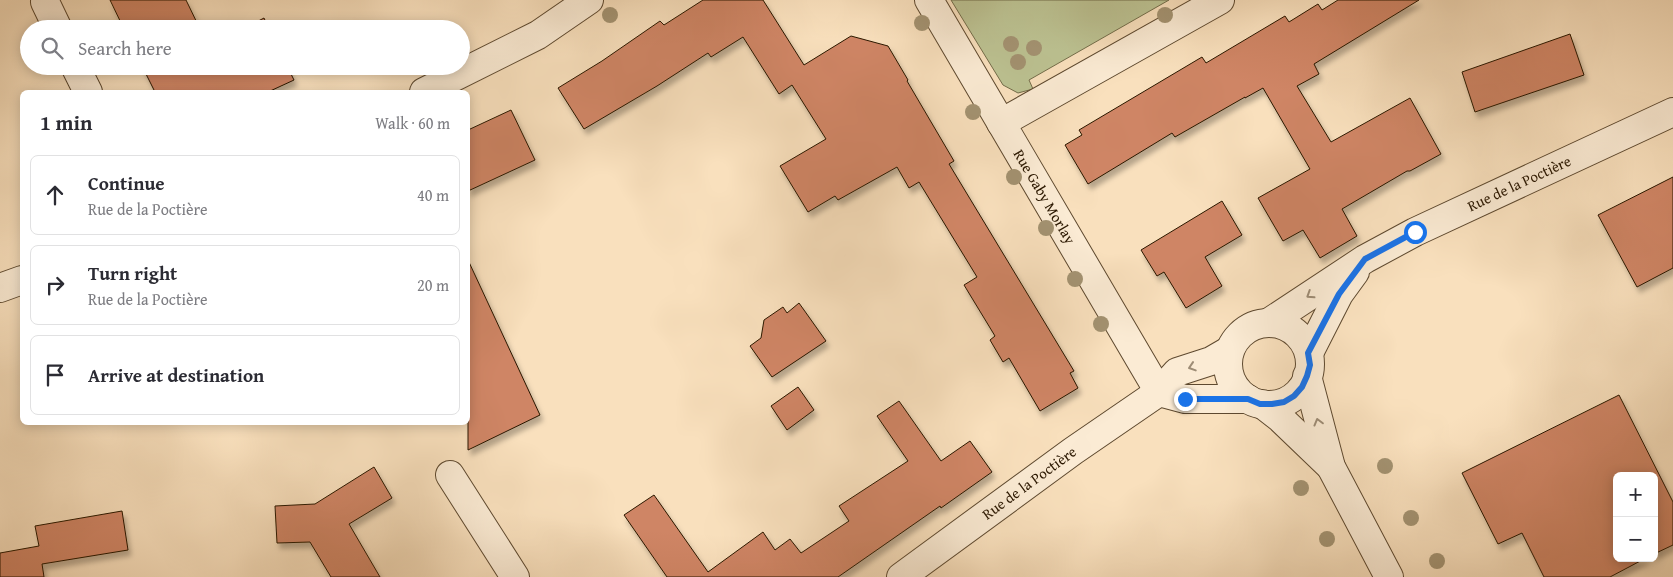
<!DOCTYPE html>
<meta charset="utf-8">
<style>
body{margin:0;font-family:"Gentium Book Plus",serif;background:#f2f2f3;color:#2b2b33}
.controls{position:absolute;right:15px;bottom:15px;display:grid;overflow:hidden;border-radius:8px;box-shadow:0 2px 12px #0003}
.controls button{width:45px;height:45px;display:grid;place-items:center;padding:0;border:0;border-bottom:1px solid #e1e1e2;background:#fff;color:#2b2b33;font:25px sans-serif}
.stop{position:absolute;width:15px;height:15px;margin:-11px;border:4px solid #1a73e8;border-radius:50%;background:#fff}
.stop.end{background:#1a73e8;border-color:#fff;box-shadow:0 1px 5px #0008}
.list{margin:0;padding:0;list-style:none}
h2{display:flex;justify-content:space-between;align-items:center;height:65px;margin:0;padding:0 20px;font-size:21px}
h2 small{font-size:16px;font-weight:400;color:#7c7c81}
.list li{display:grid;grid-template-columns:32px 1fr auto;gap:15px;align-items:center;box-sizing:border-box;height:80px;margin:0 10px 10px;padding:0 10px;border:1px solid #e1e1e2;border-radius:8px}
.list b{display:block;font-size:19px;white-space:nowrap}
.list p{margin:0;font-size:16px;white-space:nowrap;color:#7c7c81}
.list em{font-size:16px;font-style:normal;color:#7c7c81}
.icon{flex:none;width:28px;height:28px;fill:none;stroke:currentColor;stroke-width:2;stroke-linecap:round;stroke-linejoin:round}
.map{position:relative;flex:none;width:1673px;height:577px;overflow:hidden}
.search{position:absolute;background:#fff;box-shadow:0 2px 12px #0003;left:20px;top:20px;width:450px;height:55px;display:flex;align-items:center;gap:12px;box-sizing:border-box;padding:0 18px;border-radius:28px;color:#7c7c81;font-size:19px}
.panel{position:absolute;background:#fff;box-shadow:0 2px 12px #0003;left:20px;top:90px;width:450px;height:335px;border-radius:8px}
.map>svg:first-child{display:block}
</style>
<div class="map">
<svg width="1673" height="577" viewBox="0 0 1673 577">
<defs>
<filter id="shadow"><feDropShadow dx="3" dy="5.5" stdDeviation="2.5" flood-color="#0004"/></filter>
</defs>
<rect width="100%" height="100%" fill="#f9e0bd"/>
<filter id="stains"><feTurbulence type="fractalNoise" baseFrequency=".004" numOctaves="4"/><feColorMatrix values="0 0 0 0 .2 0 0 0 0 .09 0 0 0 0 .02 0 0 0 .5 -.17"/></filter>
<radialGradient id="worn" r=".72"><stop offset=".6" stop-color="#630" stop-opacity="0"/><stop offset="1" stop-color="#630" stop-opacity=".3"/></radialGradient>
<path fill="#bcc292" stroke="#736c49" d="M 951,0 L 1169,0 L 1029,80 L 1033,89 L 1018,93 L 1003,85 Z"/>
<path fill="#cf8565" stroke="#2a1700" filter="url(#shadow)" d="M 110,0 L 186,0 L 200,29 L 124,29 Z
M 703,0 L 763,0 L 804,65 L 851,36 L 888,46 L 908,80 L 907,81 L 954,161 L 949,164 L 1074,371 L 1070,373 L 1078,388 L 1040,411 L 1009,358 L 1003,362 L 990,340 L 995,336 L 964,285 L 977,277 L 919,182 L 909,188 L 897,167 L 838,200 L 835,196 L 808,212 L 780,166 L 826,139 L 792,85 L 779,94 L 743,37 L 711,57 L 708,53 L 657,86 L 584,129 L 558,88 L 602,61 L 660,21 L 664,25 Z
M 1338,0 L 1419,0 L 1314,64 L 1319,74 L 1297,86 L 1331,142 L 1410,98 L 1441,154 L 1410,171 L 1407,171 L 1342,209 L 1357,236 L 1320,258 L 1303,230 L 1283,241 L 1258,198 L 1310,169 L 1263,88 L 1245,98 L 1245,97 L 1175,137 L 1172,133 L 1088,184 L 1065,145 L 1082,135 L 1079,130 L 1202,57 L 1206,63 L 1285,16 L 1289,22 L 1318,4 L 1322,10 Z
M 264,18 L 269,29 L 243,29 Z
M 1570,34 L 1584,75 L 1475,112 L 1462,72 Z
M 142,66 L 287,66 L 294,80 L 268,92 L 155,92 Z
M 511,110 L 535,160 L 468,191 L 468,130 Z
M 1673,177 L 1673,268 L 1637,287 L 1598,215 Z
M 1222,201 L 1242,235 L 1205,257 L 1222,286 L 1186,308 L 1164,272 L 1157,276 L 1141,250 Z
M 468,260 L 540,415 L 468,450 Z
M 799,303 L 826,341 L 772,377 L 750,346 L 761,338 L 764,320 L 783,307 L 787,313 Z
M 798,387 L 814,410 L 787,430 L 771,406 Z
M 1619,395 L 1673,502 L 1673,545 L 1654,554 L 1654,476 L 1617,476 L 1617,558 L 1646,558 L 1610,577 L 1544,577 L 1522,533 L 1498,544 L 1462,473 Z
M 899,401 L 941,461 L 970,441 L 992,472 L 941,508 L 940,506 L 838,577 L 667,577 L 624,515 L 654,495 L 708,572 L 763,532 L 775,550 L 790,539 L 801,553 L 849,521 L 839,506 L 908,461 L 877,416 Z
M 374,467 L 392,498 L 349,524 L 380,577 L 331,577 L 310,542 L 277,543 L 275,506 L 315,504 Z
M 122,511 L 128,550 L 42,564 L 44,577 L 0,577 L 0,553 L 39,546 L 35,526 Z"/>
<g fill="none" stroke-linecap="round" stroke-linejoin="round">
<defs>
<g id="minor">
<path id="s1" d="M 929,0 L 1159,392"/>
<path d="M 45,2 L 58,29"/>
<path d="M 75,66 L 88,92"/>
<path d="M 424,92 L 538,35 L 589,0"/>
<path d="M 1001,123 L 1220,0"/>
<path d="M 0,288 L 22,280"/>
<path id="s2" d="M 1268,323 L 1365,259 L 1415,232 L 1673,112"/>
<circle cx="1269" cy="364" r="41"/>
<path d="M 1309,353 L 1339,294 L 1355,272"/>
<path d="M 1307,376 L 1331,467 L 1389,577"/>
<path d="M 1159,392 L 1185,399 L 1248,399"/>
<path d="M 1262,404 L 1280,418 L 1331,467"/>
<path d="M 450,475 L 515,577"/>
<path id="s3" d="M 901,577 L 1073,451 L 1159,392 L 1177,372 L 1211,361 L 1230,350"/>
</g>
</defs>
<use href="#minor" stroke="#5e492f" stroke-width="30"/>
<use href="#minor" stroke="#fbebd4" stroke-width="28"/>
</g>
<g fill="#a39271">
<circle cx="610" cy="15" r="8"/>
<circle cx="1165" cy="15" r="8"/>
<circle cx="922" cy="23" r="8"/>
<circle cx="1011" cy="44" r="8"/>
<circle cx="1034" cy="48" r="8"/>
<circle cx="1018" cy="62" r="8"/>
<circle cx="973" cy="112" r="8"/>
<circle cx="1014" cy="177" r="8"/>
<circle cx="1046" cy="228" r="8"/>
<circle cx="1075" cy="279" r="8"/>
<circle cx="1101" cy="324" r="8"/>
<circle cx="1385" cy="466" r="8"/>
<circle cx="1301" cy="488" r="8"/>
<circle cx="1411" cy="518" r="8"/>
<circle cx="1327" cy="539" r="8"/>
<circle cx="1437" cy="561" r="8"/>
</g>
<defs><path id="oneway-chevron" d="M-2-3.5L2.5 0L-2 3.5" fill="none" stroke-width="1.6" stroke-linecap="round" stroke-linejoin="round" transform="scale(1.25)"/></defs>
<g stroke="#9d8c75">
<use href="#oneway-chevron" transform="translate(1310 295) rotate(147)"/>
<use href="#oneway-chevron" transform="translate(1192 367) rotate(162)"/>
<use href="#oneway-chevron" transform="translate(1318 422) rotate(-105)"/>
</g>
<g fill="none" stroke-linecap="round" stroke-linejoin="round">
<path stroke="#1a73e8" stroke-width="6" d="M 1185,399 L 1248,399 L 1260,404 L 1272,404 L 1284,402 L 1294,396 L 1302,387 L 1307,376 L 1310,365 L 1308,353 L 1339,294 L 1365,259 L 1415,232"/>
</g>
<g text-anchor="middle" stroke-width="4" stroke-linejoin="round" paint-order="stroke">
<g font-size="15" fill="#2a1700" stroke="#fbebd4">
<text dy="5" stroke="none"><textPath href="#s2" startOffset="288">Rue de la Poctière</textPath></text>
<text dy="5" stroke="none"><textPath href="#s1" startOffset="228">Rue Gaby Morlay</textPath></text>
<text dy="5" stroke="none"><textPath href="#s3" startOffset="159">Rue de la Poctière</textPath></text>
</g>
</g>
<rect width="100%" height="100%" filter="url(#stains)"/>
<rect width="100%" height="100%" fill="url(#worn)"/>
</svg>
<div class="controls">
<button>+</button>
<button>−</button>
</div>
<div class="stop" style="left:1415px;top:232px"></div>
<div class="stop end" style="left:1185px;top:399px"></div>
<div class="search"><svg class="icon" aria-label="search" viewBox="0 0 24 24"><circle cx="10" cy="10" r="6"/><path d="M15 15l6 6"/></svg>Search here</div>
<section class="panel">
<h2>1 min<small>Walk · 60 m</small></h2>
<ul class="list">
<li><svg class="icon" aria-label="ahead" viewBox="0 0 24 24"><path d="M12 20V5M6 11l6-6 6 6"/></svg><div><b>Continue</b><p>Rue de la Poctière</p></div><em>40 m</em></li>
<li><svg class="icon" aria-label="right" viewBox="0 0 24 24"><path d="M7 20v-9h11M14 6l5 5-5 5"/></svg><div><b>Turn right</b><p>Rue de la Poctière</p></div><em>20 m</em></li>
<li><svg class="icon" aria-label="arrive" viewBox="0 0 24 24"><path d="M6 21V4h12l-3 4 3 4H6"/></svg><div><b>Arrive at destination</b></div></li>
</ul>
</section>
</div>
